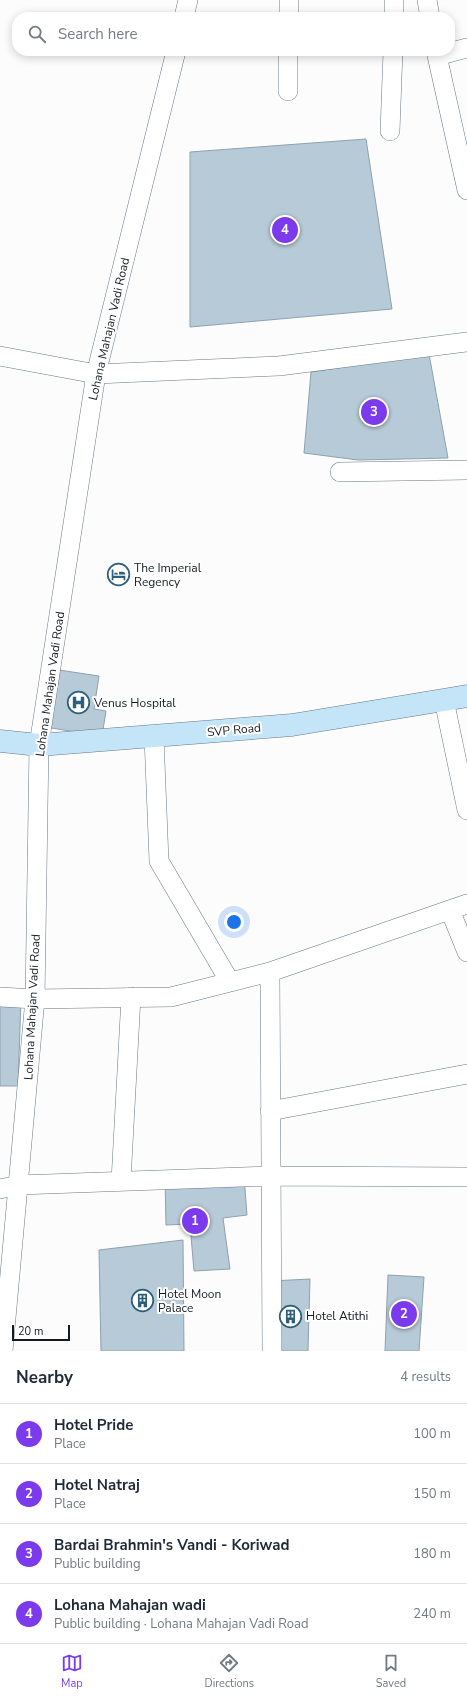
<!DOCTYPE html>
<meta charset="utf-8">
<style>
body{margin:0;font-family:"Nunito Sans",sans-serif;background:#f6f6f7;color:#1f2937}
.scale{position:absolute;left:12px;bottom:10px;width:58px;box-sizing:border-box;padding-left:4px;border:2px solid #141b20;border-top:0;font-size:11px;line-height:14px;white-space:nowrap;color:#141b20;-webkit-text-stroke:3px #fff;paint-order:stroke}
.you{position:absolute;left:234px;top:922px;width:14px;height:14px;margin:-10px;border:3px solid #fff;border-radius:50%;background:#1a73e8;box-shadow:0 0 0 6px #1a73e833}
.badge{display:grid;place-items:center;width:26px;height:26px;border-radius:50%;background:#7c3aed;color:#fff;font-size:13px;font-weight:700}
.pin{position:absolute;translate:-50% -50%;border:2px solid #fff;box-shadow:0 1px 4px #0006}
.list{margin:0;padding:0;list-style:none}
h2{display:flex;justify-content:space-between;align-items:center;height:52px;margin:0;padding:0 16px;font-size:17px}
h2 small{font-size:13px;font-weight:400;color:#747a83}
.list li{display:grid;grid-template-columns:26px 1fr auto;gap:12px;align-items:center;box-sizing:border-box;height:60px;padding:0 16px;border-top:1px solid #e0e1e3}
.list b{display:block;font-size:15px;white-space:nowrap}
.list p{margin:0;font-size:13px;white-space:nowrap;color:#747a83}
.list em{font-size:13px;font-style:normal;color:#747a83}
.icon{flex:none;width:22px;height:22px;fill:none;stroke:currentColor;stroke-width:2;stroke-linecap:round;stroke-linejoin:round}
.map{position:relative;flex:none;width:467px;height:1351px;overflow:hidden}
.search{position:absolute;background:#fff;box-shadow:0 2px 10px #0003;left:12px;right:12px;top:12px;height:44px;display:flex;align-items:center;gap:10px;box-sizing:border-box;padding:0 14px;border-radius:16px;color:#747a83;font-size:15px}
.sheet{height:292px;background:#fff}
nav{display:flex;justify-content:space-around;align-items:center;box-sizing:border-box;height:56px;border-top:1px solid #e0e1e3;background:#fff;font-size:11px;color:#747a83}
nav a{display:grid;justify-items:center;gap:2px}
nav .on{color:#7c3aed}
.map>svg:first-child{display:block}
</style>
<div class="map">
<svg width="467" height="1351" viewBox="0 0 467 1351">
<rect width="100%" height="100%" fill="#fcfcfc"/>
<path fill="#b7cad8" stroke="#8da1ae" d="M 366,139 L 392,309 L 190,327 L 190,152 Z
M 429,354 L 448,458 L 358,460 L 304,453 L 311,372 Z
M 59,670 L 99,676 L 94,709 L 106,711 L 102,736 L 51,728 Z
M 0,998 L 21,998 L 18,1086 L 0,1086 Z
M 244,1176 L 247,1215 L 223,1218 L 230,1269 L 194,1271 L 190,1224 L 166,1225 L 165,1179 Z
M 183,1240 L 184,1351 L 101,1351 L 99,1250 Z
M 388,1275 L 424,1277 L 419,1351 L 385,1351 Z
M 310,1279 L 308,1351 L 272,1351 L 271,1281 Z"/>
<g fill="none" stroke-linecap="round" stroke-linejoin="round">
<defs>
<path id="street" d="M 427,0 L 430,17
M 184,17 L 188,0
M 289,17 L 289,0
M 394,17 L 394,0
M 436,51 L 467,190
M 437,56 L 467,48
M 288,91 L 288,51
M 390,131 L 393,51
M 0,356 L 96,374 L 279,366 L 467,342
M 340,472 L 467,470
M 444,700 L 467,810
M 154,737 L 159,861 L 230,982
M 450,910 L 467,952
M 270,972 L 272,1351
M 0,997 L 35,999 L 171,997 L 270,972 L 467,904
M 270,1111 L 467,1074
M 121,1181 L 131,997
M 0,1189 L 19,1185 L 270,1176 L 467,1177
M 3,1351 L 35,999 L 39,745 L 96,374 L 176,51"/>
<path id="secondary" d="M 0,741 L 39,745 L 292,725 L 467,696"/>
</defs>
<use href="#street" stroke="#677986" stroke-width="20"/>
<use href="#secondary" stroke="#677986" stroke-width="23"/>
<use href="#street" stroke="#fff" stroke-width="19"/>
<use href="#secondary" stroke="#c4e5f8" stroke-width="22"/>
</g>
<defs>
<symbol id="hotel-ring" viewBox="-11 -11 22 22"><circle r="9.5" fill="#fff" stroke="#2d5e7c" stroke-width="1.5"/><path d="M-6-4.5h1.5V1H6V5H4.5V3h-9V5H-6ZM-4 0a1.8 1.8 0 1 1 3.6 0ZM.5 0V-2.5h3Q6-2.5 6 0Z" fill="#2d5e7c"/></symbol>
<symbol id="hospital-ring" viewBox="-11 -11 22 22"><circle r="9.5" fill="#fff" stroke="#2d5e7c" stroke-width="1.5"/><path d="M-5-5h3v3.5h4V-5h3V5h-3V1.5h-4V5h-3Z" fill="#2d5e7c"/></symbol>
<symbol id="building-ring" viewBox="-11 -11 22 22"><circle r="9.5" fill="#fff" stroke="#2d5e7c" stroke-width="1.5"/><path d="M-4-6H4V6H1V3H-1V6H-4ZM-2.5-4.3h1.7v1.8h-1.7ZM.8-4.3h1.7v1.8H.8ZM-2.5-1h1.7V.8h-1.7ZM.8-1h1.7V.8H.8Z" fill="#2d5e7c"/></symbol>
</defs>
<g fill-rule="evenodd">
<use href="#hotel-ring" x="106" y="562" width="25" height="25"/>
<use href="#hospital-ring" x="66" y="690" width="25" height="25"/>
<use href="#building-ring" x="130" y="1288" width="25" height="25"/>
<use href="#building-ring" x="278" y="1304" width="25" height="25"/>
</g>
<g text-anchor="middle" stroke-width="4" stroke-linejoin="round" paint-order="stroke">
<g font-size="12" fill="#141b20" stroke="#fff">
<text transform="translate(109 329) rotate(-77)" y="4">Lohana Mahajan Vadi Road</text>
<text transform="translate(50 684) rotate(-82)" y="4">Lohana Mahajan Vadi Road</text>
<text transform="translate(234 730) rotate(-5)" y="4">SVP Road</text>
<text transform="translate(32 1007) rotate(-87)" y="4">Lohana Mahajan Vadi Road</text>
</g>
<g font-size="12" fill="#141b20" stroke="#fff" text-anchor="start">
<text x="134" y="572">The Imperial<tspan x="134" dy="14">Regency</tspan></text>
<text x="94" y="707">Venus Hospital</text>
<text x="158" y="1298">Hotel Moon<tspan x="158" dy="14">Palace</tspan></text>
<text x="306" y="1320">Hotel Atithi</text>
</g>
</g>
</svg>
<div class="scale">20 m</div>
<div class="you"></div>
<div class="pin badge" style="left:195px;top:1221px">1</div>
<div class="pin badge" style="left:404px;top:1314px">2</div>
<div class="pin badge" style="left:374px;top:412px">3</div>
<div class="pin badge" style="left:285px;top:230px">4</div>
<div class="search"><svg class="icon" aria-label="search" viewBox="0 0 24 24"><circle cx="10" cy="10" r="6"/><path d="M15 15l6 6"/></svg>Search here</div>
</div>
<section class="sheet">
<h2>Nearby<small>4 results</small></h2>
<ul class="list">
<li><span class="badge">1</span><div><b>Hotel Pride</b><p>Place</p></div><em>100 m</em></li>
<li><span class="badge">2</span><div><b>Hotel Natraj</b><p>Place</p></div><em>150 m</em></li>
<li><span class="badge">3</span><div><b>Bardai Brahmin's Vandi - Koriwad</b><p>Public building</p></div><em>180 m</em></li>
<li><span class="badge">4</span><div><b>Lohana Mahajan wadi</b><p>Public building · Lohana Mahajan Vadi Road</p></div><em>240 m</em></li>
</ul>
</section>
<nav>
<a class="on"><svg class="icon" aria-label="map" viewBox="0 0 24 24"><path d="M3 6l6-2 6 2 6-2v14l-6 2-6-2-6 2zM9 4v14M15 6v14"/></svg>Map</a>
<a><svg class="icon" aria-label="directions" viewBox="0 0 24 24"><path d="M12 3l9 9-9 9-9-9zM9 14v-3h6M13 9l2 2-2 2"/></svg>Directions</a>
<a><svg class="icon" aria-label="saved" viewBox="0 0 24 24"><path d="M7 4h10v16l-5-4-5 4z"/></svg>Saved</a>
</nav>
